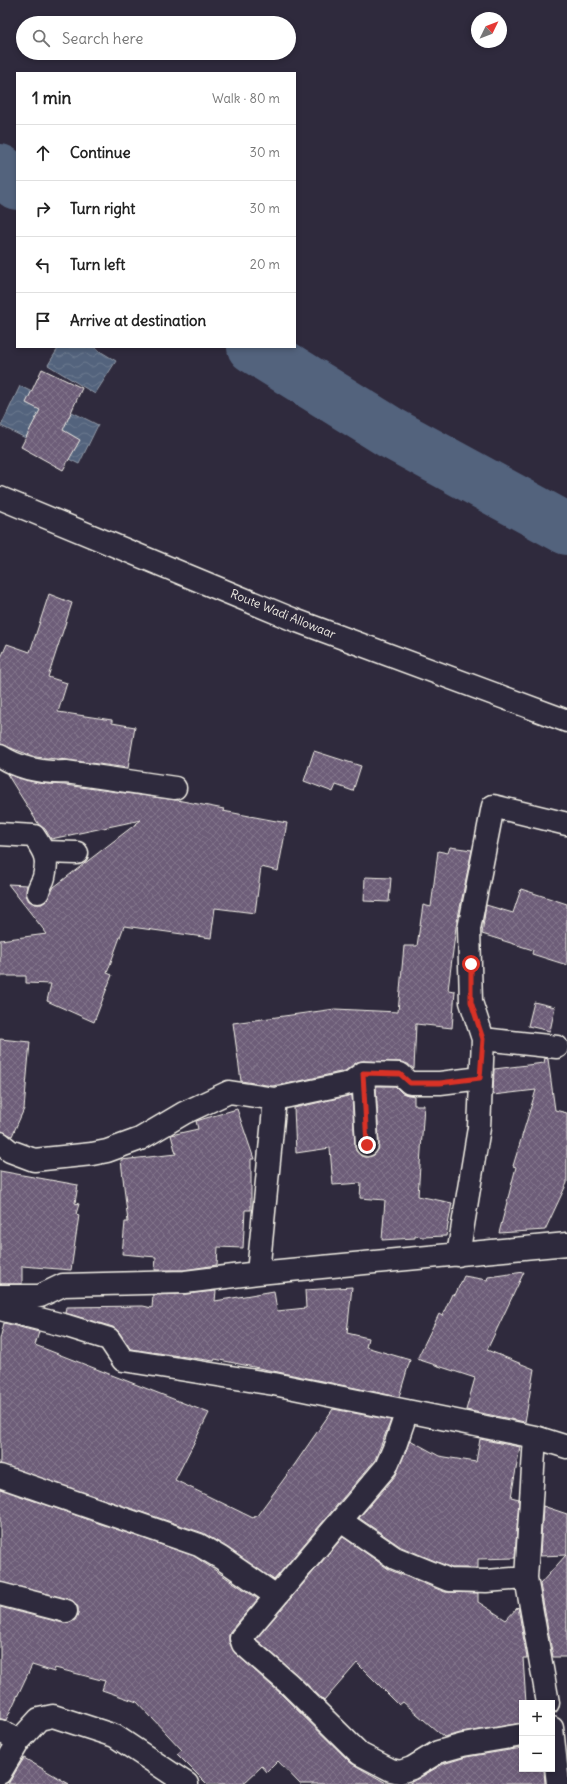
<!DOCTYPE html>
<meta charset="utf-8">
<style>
body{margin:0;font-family:Delius,sans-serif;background:#f2f2f2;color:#222}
.controls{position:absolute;right:12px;bottom:12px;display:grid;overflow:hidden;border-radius:0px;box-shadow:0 2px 6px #0003}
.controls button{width:36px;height:36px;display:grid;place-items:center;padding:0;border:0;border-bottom:1px solid #e0e0e0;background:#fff;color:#222;font:20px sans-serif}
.compass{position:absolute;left:471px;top:12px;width:36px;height:36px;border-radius:50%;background:#fff;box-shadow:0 2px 6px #0003;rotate:47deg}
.stop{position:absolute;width:12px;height:12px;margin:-9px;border:3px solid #d93025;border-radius:50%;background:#fff}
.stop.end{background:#d93025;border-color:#fff;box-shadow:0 1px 4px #0008}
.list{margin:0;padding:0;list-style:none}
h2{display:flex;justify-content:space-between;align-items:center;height:52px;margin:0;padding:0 16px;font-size:17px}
h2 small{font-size:13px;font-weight:400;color:#767676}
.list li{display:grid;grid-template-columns:26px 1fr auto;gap:12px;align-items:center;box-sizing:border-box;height:56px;padding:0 16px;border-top:1px solid #e0e0e0}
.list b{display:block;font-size:15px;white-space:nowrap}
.list em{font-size:13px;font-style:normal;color:#767676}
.icon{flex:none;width:22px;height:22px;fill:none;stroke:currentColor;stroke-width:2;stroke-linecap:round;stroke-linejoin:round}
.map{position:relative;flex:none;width:567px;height:1784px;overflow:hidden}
.search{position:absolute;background:#fff;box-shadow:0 2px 6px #0003;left:16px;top:16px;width:280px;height:44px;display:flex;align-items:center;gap:10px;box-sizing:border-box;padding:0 14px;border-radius:22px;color:#767676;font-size:15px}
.panel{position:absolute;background:#fff;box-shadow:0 2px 6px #0003;left:16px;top:72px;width:280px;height:276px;border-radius:0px}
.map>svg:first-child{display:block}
</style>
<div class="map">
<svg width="567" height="1784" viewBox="0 0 567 1784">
<defs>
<pattern id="water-waves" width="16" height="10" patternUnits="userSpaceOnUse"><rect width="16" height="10" fill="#53637d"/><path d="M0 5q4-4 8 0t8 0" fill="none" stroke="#6c7a8f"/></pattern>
<pattern id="building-cross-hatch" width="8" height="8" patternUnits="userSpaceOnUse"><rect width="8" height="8" fill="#6d5d78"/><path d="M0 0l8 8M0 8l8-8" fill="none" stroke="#82758b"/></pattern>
</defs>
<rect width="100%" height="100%" fill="#2f2a3d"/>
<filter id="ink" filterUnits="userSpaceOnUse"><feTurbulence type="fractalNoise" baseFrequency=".025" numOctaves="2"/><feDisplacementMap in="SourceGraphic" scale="8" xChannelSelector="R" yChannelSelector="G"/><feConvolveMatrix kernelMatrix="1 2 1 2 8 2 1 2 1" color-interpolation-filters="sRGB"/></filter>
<g filter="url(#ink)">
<path fill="url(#water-waves)" stroke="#939ca8" d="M 59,347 L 93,347 L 116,361 L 95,394 L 48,365 Z
M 20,386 L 98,425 L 79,464 L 1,426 Z"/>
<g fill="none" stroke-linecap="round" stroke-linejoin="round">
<path stroke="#53637d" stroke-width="52" d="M 0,170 L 17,184
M 253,347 L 391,433 L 567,529"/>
</g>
<path fill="url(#building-cross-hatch)" stroke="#f4f1e8" d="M 42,369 L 82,388 L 63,430 L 80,440 L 63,470 L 21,447 L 40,410 L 26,403 Z
M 49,594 L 72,603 L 48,677 L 67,683 L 58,712 L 112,720 L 112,723 L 135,727 L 128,768 L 68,760 L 35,757 L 0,744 L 0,660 L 7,644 L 30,652 Z
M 314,751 L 361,766 L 353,791 L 336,785 L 333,792 L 304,781 Z
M 7,774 L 38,783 L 65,785 L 177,800 L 224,809 L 223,811 L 287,823 L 278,871 L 261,867 L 255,913 L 215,908 L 211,938 L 124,926 L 107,973 L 112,975 L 94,1022 L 47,1001 L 51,984 L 26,983 L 26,976 L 0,976 L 0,940 L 47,934 L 8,884 L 27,885 L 26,895 L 29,901 L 35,904 L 42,904 L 47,900 L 54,887 L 141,820 L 51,839 L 45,829 L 39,825 Z
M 450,847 L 472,850 L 456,927 L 448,990 L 455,991 L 452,1028 L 416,1024 L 414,1069 L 408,1064 L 400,1062 L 362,1061 L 357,1062 L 345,1071 L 291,1083 L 272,1086 L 241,1081 L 233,1023 L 335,1009 L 398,1012 L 404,946 L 417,946 L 423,905 L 431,907 L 438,851 L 448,853 Z
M 365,877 L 391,878 L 389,902 L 364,901 Z
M 521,889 L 567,904 L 567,965 L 532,954 L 533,950 L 482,934 L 486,905 L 513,913 Z
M 534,1002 L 555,1007 L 550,1031 L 528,1026 Z
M 0,1039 L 30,1042 L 24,1109 L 12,1136 L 0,1131 Z
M 545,1058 L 548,1059 L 555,1110 L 567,1113 L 567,1183 L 545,1230 L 499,1233 L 516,1167 L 513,1166 L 536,1090 L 493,1095 L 494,1069 L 544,1063 Z
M 376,1086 L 395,1086 L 402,1093 L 414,1096 L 414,1105 L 424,1105 L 418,1196 L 452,1203 L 446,1236 L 423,1237 L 415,1236 L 415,1238 L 382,1240 L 385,1200 L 360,1198 L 361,1183 L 333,1185 L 330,1148 L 296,1153 L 294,1108 L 352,1095 L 355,1146 L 356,1151 L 361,1156 L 367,1157 L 374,1155 L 378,1150 L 379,1144 Z
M 237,1109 L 254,1159 L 251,1159 L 251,1210 L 245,1210 L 243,1248 L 218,1247 L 217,1265 L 184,1270 L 155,1270 L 156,1257 L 122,1254 L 125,1222 L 128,1222 L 121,1160 L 176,1154 L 171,1135 L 198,1129 L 196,1121 Z
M 0,1171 L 78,1185 L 75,1203 L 79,1204 L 76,1214 L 79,1215 L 71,1270 L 22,1266 L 22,1284 L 0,1284 Z
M 524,1272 L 487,1350 L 534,1369 L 525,1422 L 466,1410 L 475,1378 L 417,1359 L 439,1314 L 442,1316 L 452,1294 L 455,1295 L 464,1276 L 487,1280 L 488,1277 Z
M 352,1287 L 347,1333 L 368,1338 L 366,1347 L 410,1360 L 399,1397 L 215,1359 L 214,1361 L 130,1349 L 119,1332 L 113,1327 L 65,1313 L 66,1307 L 143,1306 L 152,1308 L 153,1295 L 185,1294 L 216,1291 L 215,1301 L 274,1291 L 277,1311 L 306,1308 L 305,1290 Z
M 4,1323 L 39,1332 L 35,1345 L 209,1413 L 175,1480 L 253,1518 L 254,1516 L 256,1517 L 295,1464 L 333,1409 L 391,1420 L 375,1460 L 274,1580 L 228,1548 L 203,1533 L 0,1464 L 0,1339 Z
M 480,1439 L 520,1447 L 511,1497 L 519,1499 L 515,1558 L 478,1559 L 478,1568 L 452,1568 L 401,1547 L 359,1518 L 396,1475 L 410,1440 L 439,1456 L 476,1462 Z
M 0,1489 L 194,1556 L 258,1599 L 231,1630 L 229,1635 L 229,1642 L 235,1653 L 280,1693 L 351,1763 L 388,1784 L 300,1784 L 278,1761 L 267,1772 L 262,1766 L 243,1784 L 207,1784 L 177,1754 L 182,1750 L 137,1702 L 102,1690 L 105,1681 L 55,1668 L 54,1672 L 32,1665 L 6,1720 L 0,1719 L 0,1607 L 63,1623 L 69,1623 L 75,1620 L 78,1614 L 78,1607 L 74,1602 L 69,1599 L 0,1582 Z
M 543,1506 L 567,1514 L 567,1657 L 553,1657 L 540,1584 L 566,1555 L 540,1556 Z
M 343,1537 L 390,1570 L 445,1592 L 478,1593 L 478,1602 L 506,1620 L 518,1607 L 527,1658 L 523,1658 L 526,1703 L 522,1703 L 522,1723 L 461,1733 L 444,1737 L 403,1702 L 399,1705 L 357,1663 L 324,1701 L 297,1675 L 256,1639 Z
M 522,1748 L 522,1769 L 544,1770 L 545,1784 L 408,1784 L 443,1764 L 466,1757 Z
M 24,1758 L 69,1784 L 8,1784 Z"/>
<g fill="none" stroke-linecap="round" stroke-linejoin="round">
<defs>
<path id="street" d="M 0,756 C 20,769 43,773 66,772 L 175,788
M 0,834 L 34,836 C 44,852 49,857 44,877 C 43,882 39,886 38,892
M 45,852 L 77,853
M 483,1039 L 557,1047
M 363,1073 L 367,1145
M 0,1143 L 10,1151 L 34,1160 L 92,1154 L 107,1151 L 140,1139 L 184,1113 L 229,1092 L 275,1099 L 350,1083 L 363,1073 L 400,1074 L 410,1083 L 440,1083 L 481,1078
M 458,1255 L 479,1128 L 483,1039 L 471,1002 L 469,929 L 493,806 L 567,824
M 258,1273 L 275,1099
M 0,1296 L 40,1296 L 63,1285 L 185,1282 L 258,1273 L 567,1244
M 0,1309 L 67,1326 L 109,1339 L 123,1360 L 274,1384 L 535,1437 L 567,1447
M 407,1411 L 395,1446 L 386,1467 L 241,1638 L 243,1644 L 289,1684 L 360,1754 L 391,1770 L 400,1772 L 412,1768 L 438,1752 L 463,1745 L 522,1735
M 535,1437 L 526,1578 L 548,1703
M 0,1476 L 199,1545 L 221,1558 L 276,1596
M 341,1521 L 395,1558 L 449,1580 L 486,1581 L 526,1578
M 0,1594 L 66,1611
M 552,1728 L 558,1784
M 0,1731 L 19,1741
M 0,1773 L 19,1741 L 39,1719 L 53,1716 L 115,1736 L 187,1784"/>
<path id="secondary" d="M 0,498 L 292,619 L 567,721"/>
</defs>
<use href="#street" stroke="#f4f1e8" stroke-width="25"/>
<use href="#secondary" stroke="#f4f1e8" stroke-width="25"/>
<use href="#street" stroke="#2f2a3d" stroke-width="22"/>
<use href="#secondary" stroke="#2f2a3d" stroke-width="22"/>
</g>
</g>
<g fill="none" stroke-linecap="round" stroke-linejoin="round" filter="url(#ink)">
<path stroke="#d93025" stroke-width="5" d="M 367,1145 L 363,1073 L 400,1074 L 410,1083 L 440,1083 L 480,1078 L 483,1039 L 471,1002 L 471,964"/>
</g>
<g text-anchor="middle" stroke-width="3.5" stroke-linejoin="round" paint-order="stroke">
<g font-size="12" fill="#f4f1e8" stroke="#2f2a3d">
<text transform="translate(283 614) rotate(22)" y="4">Route Wadi Allowaar</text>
</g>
</g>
</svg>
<div class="controls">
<button>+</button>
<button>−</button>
</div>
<svg class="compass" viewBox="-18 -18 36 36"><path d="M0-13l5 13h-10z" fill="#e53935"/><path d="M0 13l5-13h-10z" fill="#767676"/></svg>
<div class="stop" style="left:471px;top:964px"></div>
<div class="stop end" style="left:367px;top:1145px"></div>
<div class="search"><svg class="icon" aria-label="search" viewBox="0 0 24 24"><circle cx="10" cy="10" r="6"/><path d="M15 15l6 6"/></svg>Search here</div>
<section class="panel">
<h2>1 min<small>Walk · 80 m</small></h2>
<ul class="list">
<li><svg class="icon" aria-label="ahead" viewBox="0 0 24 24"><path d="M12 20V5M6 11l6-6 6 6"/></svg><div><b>Continue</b></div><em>30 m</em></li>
<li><svg class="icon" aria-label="right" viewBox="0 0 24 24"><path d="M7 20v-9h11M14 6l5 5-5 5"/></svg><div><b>Turn right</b></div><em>30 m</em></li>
<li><svg class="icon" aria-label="left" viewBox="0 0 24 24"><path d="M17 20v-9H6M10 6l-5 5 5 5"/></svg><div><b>Turn left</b></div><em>20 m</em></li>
<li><svg class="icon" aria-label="arrive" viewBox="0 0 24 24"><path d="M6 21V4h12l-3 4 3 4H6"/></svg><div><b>Arrive at destination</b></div></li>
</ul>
</section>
</div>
